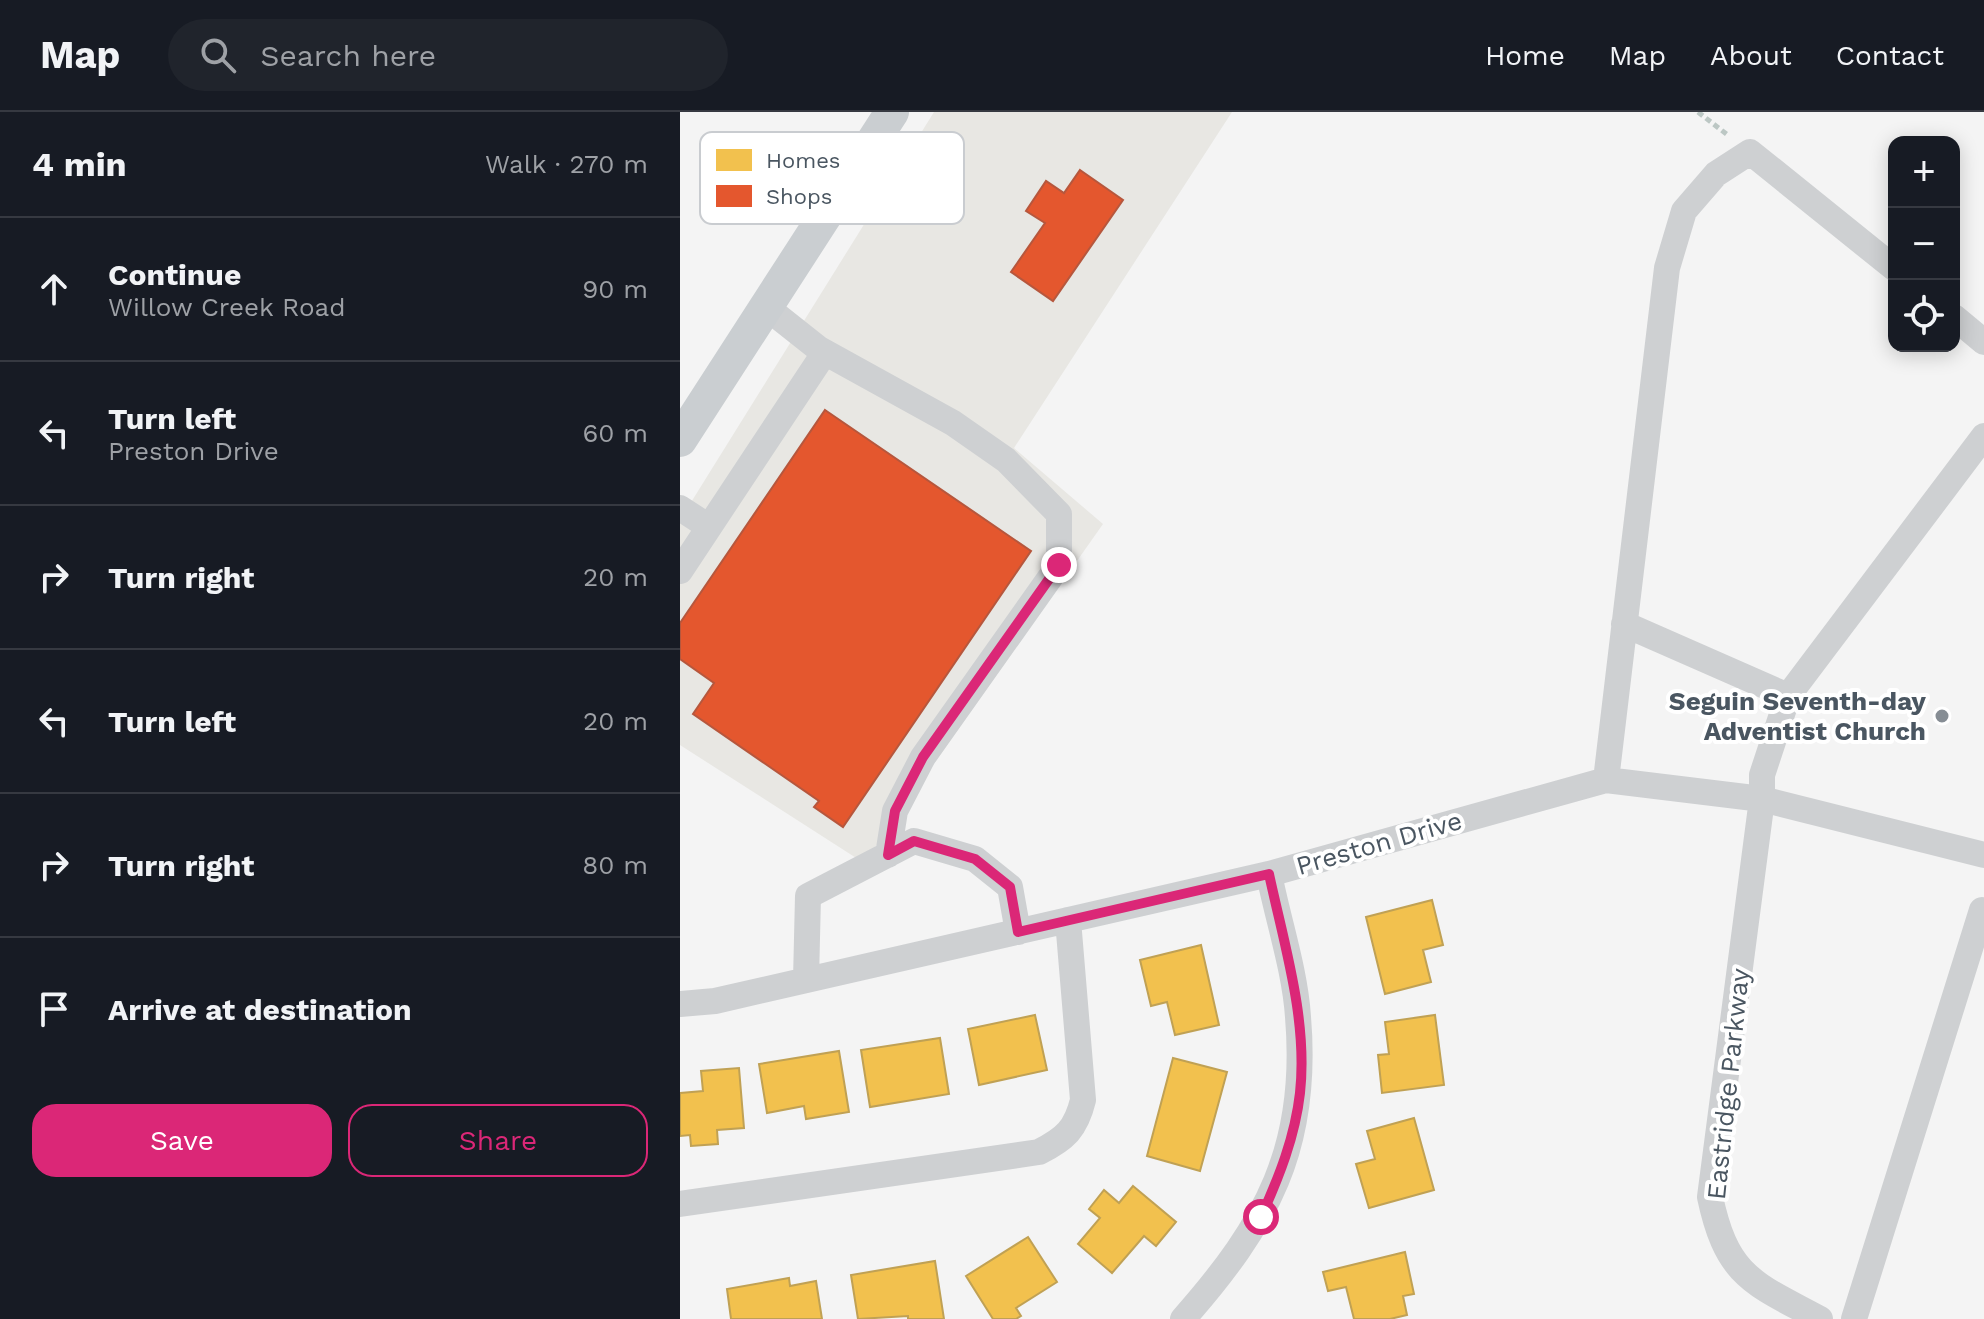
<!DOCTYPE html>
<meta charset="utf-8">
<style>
body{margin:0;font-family:"Work Sans",sans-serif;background:#20242c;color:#f1f3f6}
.controls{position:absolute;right:24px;top:24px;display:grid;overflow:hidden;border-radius:16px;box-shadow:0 4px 20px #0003}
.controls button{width:72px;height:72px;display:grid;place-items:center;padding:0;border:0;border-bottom:2px solid #363941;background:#171b24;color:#f1f3f6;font:40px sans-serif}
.stop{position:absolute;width:24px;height:24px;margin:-18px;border:6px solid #db2777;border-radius:50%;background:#fff}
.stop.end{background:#db2777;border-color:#fff;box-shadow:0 2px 8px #0008}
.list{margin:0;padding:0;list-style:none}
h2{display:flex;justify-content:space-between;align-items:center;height:104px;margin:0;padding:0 32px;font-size:34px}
h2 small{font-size:26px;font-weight:400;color:#9ea1a6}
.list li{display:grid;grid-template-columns:52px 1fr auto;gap:24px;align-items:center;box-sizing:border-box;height:144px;padding:0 32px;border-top:2px solid #363941}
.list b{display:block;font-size:30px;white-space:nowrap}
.list p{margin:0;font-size:26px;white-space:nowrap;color:#9ea1a6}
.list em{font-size:26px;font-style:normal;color:#9ea1a6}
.actions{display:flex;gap:16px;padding:24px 32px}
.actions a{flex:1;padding:18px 0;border:2px solid #db2777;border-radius:24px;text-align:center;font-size:28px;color:#db2777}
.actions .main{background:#db2777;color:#fff}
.icon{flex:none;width:44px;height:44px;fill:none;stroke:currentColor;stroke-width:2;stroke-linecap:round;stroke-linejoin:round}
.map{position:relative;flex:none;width:1304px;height:1207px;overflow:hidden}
header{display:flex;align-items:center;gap:48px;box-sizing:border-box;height:112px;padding:0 40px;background:#171b24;border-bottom:2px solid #363941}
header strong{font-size:38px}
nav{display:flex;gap:44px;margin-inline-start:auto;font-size:28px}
.search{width:560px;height:72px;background:#20242c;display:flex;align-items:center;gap:20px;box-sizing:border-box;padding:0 28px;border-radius:44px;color:#9ea1a6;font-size:30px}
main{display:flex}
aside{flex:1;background:#171b24}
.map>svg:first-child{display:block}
</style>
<header>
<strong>Map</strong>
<div class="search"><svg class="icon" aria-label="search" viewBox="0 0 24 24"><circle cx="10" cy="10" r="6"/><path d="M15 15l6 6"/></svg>Search here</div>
<nav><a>Home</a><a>Map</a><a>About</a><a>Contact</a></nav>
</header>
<main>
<aside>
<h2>4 min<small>Walk · 270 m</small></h2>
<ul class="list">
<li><svg class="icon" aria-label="ahead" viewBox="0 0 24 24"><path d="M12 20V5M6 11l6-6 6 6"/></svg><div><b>Continue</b><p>Willow Creek Road</p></div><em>90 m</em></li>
<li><svg class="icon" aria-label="left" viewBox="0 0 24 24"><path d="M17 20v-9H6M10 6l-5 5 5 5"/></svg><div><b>Turn left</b><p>Preston Drive</p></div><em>60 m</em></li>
<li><svg class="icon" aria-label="right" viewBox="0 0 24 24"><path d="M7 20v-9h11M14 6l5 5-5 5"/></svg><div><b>Turn right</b></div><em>20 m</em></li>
<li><svg class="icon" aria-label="left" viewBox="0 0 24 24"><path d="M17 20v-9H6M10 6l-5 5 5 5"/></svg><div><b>Turn left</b></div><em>20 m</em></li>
<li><svg class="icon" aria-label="right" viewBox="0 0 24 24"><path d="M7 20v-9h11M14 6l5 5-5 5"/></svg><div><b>Turn right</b></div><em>80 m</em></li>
<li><svg class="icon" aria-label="arrive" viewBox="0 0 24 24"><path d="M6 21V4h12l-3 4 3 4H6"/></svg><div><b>Arrive at destination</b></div></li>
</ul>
<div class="actions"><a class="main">Save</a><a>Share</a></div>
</aside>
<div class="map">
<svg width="1304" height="1207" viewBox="0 0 1304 1207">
<rect width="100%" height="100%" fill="#f4f4f4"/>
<path fill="#e8e7e3" d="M 254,0 L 552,0 L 334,336 L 423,412 L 184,751 L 0,633 L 0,408 Z"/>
<path fill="#f2c14e" stroke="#c0a154" stroke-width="2" d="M 752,788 L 763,833 L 743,838 L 751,870 L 705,882 L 686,805 Z
M 521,833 L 539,913 L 495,923 L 487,890 L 471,894 L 460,848 Z
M 355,903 L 367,958 L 299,973 L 288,917 Z
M 755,903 L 764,973 L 702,981 L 698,943 L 709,942 L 705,910 Z
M 260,926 L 269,982 L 190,995 L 181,938 Z
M 159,939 L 169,1000 L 126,1007 L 124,994 L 87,1001 L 79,952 Z
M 493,946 L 547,960 L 520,1059 L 467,1044 Z
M 59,956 L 64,1016 L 37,1018 L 38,1032 L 11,1034 L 10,1023 L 0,1024 L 0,981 L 23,979 L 21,959 Z
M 734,1006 L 754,1078 L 689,1096 L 676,1052 L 695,1047 L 687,1019 Z
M 453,1074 L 496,1110 L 476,1134 L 464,1124 L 432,1161 L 398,1132 L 420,1106 L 409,1097 L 424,1078 L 439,1091 Z
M 348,1125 L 377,1170 L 336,1196 L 341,1204 L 336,1207 L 313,1207 L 286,1164 Z
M 725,1140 L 734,1182 L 723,1184 L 727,1203 L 710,1207 L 674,1207 L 666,1175 L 648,1179 L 643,1160 Z
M 255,1149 L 264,1207 L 228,1207 L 228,1204 L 178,1207 L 171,1163 Z
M 109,1166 L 110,1174 L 136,1169 L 142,1207 L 51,1207 L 47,1177 Z"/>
<path fill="#e4572e" stroke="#b6573d" stroke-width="2" d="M 400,58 L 443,88 L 373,189 L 331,160 L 365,111 L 346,99 L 366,69 L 384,81 Z
M 145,298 L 351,439 L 163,715 L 134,695 L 139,689 L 13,602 L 34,571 L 0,547 L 0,511 Z"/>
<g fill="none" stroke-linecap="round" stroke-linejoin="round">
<path stroke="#bcc7c4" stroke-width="5" stroke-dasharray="6 4" stroke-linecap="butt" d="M 1018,0 L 1049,24"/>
<path stroke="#ced0d2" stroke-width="26" d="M 86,195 L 139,237 L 273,311 L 326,348 L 379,402 L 379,453 L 243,645 L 215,699 L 208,743
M 1274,205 L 1304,230
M 0,396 L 29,415
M 0,459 L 145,240
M 944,512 L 1108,584
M 926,668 L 987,156 L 1004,99 L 1036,62 L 1070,40 L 1214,156
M 126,868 L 128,784 L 234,729 L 295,747 L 330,775 L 338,820
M 0,892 L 35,889 L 589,762 L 926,668 L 1082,687 L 1304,743
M 0,1092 L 359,1040 C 385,1027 396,1017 403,988 L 388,808
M 503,1207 C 587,1112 629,1035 618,905 C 615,858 598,808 589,762
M 1140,1207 C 1073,1171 1047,1165 1030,1085 L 1082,687 L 1082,663 L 1108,584 L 1304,324
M 1174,1207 L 1302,798"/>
<path stroke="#caced1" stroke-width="34" d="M 0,328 L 212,0"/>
</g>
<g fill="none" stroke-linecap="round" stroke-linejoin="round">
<path stroke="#db2777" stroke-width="10" d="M 379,453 L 243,645 L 215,699 L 208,743 L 234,729 L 295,747 L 330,775 L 338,820 L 589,762 C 604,832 628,908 620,981 C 615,1025 599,1065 581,1105"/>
</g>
<circle fill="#868d94" stroke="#fff" stroke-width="3" cx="1262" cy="604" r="8"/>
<g text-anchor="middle" stroke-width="8" stroke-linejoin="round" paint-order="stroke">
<g font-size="26" font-weight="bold" fill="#4a5661" stroke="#fff" text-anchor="end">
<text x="1246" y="598">Seguin Seventh-day<tspan x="1246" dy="30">Adventist Church</tspan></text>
</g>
<g font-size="26" fill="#4a5661" stroke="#fff">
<text transform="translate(699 731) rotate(-16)" y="9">Preston Drive</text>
<text transform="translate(1048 972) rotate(-84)" y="9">Eastridge Parkway</text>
</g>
</g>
<rect x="20" y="20" width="264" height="92" rx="12" fill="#fff" stroke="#c9ccd0" stroke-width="2"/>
<rect x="36" y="37" width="36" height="22" fill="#f2c14e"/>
<rect x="36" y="73" width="36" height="22" fill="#e4572e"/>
<g font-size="22" fill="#4a5661">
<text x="86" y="56">Homes</text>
<text x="86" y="92">Shops</text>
</g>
</svg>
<div class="controls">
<button>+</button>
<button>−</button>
<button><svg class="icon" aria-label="locate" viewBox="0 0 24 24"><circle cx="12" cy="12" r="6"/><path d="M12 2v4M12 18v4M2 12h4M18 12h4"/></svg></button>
</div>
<div class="stop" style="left:581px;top:1105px"></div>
<div class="stop end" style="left:379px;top:453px"></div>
</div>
</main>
